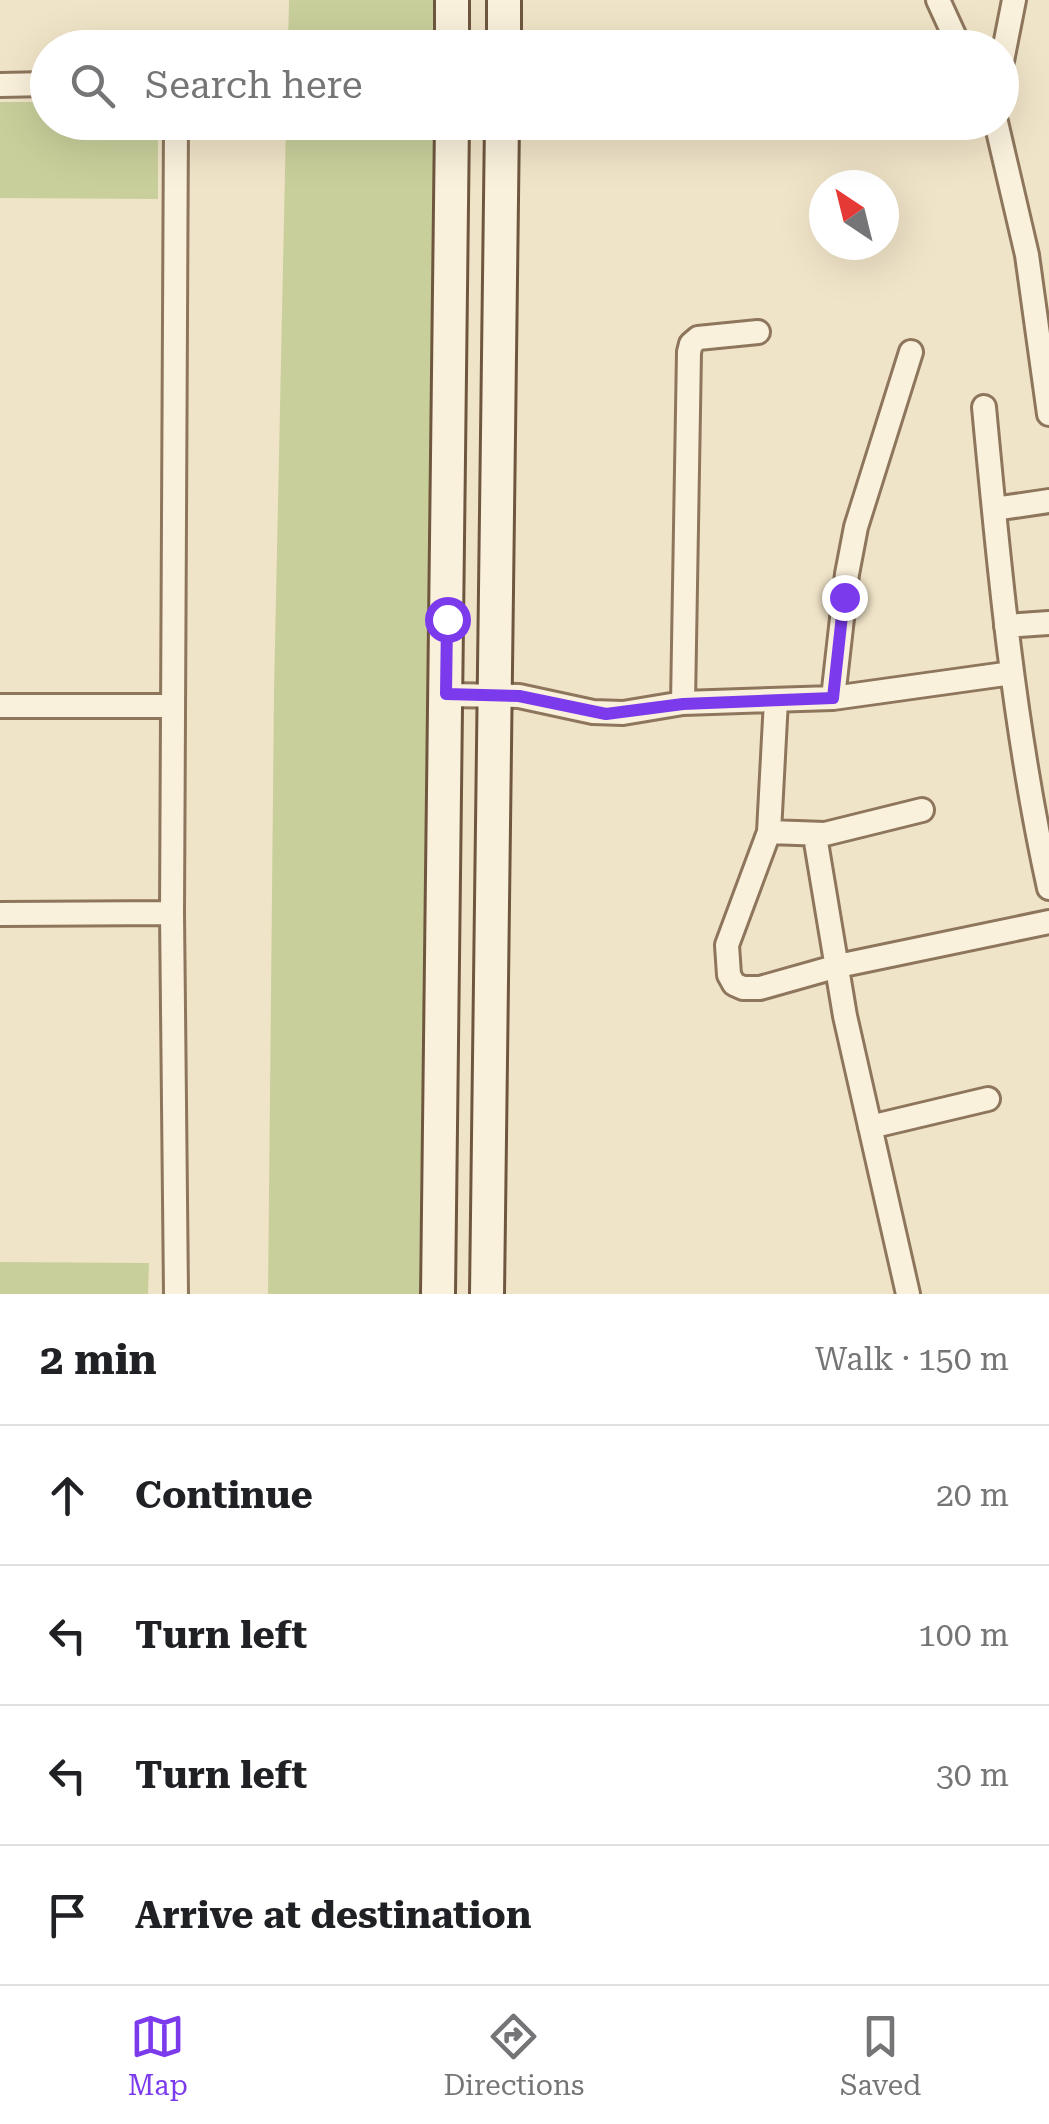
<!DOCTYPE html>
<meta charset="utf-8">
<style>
body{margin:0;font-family:"Roboto Serif",serif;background:#f2f2f2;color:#202124}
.compass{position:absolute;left:809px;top:170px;width:90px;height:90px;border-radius:50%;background:#fff;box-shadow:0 10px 40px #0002;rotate:325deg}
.stop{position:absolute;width:30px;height:30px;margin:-22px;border:8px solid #7c3aed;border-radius:50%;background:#fff}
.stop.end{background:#7c3aed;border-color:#fff;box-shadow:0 2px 10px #0008}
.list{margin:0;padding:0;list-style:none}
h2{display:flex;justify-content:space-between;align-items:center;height:130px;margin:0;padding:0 40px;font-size:42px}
h2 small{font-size:32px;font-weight:400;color:#757577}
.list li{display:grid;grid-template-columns:65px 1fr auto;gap:30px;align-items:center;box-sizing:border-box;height:140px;padding:0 40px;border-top:2px solid #e0e0e0}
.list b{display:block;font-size:38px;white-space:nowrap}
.list em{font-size:32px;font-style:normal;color:#757577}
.icon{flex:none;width:55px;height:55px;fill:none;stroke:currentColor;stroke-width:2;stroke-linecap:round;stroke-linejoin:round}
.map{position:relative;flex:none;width:1049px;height:1294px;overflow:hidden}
.search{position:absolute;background:#fff;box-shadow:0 10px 40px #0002;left:30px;right:30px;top:30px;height:110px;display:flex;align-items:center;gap:25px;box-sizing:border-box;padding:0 35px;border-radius:55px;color:#757577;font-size:38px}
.sheet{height:690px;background:#fff}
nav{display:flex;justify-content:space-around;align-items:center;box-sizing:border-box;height:140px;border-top:2px solid #e0e0e0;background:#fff;font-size:28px;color:#757577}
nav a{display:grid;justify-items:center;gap:5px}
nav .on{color:#7c3aed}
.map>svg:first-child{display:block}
</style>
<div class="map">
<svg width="1049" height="1294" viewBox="0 0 1049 1294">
<rect width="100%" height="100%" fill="#f0e4c8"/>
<path fill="#c9cf9b" d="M 289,0 L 438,0 L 437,47 L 288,48 Z
M 0,102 L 47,102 L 48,122 L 158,123 L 158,199 L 0,198 Z
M 286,123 L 436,123 L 419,1294 L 268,1294 L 274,692 Z
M 0,1262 L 149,1263 L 148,1294 L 0,1294 Z"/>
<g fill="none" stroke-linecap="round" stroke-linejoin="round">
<defs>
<path id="street" d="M 938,0 L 960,48
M 1002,61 L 1014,0
M 0,85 L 48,84
M 996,122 L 1027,255 L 1049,414
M 984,407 C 999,568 1014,729 1049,888
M 994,509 L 1049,501
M 1006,626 L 1049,623
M 446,695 L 519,696 L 593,712 L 623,713 L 683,703 L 833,698 L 1012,673
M 833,698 L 847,574 L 856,527 L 911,352
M 776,700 L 769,832 L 727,945 L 729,975 L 734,984 L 743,988 L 760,988 L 838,966 L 1049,922
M 683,703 L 689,352 L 691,344 L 698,338 L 758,332
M 0,706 L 173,706
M 769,832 L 825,834 L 922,810
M 815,836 L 845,1016 L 908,1294
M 0,914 L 172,913
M 870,1127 L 988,1099
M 176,1294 L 172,913 L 176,122"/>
<path id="secondary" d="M 452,48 L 452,0
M 504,48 L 504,0
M 438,1294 L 452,122
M 487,1294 L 502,122"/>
</defs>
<use href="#street" stroke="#8d765c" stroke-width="28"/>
<use href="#secondary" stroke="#6f573f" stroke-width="38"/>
<use href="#street" stroke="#faf1dc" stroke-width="22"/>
<use href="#secondary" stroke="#faf1dc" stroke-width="32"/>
</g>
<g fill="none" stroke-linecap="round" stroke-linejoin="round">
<path stroke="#7c3aed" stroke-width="12" d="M 447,619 L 446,694 L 519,696 L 606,714 L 683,704 L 833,698 L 844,597"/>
</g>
</svg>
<svg class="compass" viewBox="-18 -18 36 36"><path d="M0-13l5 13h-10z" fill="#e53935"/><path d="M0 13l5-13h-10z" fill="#757577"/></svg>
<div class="stop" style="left:447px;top:619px"></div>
<div class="stop end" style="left:844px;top:597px"></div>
<div class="search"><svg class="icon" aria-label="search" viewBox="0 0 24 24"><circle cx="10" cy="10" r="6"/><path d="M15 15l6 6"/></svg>Search here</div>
</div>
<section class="sheet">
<h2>2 min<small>Walk · 150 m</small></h2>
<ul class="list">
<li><svg class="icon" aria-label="ahead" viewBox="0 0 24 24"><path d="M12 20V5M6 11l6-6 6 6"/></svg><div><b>Continue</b></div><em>20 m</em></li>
<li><svg class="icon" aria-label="left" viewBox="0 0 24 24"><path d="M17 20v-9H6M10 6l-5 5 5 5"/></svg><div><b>Turn left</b></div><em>100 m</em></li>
<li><svg class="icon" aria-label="left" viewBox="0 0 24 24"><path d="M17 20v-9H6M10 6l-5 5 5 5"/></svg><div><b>Turn left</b></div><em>30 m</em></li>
<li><svg class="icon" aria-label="arrive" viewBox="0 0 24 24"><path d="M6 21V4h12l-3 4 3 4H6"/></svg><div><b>Arrive at destination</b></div></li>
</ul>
</section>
<nav>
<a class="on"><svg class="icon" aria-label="map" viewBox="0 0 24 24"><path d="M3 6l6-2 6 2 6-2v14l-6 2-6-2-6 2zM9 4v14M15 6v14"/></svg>Map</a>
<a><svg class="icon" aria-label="directions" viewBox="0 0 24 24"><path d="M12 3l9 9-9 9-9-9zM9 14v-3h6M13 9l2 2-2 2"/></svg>Directions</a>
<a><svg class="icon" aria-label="saved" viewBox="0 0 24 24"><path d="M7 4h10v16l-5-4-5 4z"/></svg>Saved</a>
</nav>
